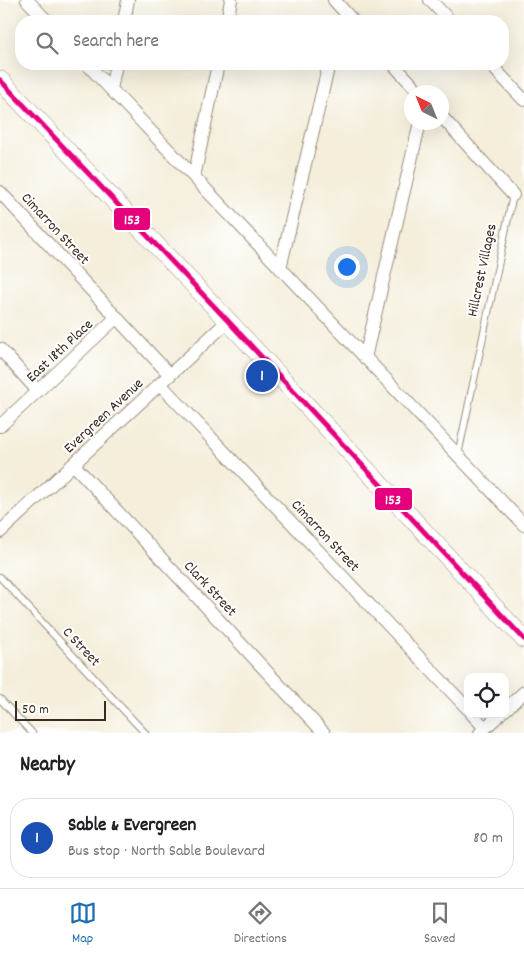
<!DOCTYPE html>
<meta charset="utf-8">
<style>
body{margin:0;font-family:Dekko,sans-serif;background:#f2f2f2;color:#202124}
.controls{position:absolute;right:15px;bottom:15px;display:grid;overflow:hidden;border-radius:10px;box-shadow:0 5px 20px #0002}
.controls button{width:45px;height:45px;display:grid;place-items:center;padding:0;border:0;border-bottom:1px solid #e0e0e0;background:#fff;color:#202124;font:25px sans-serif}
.compass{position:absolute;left:404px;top:85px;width:45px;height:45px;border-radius:50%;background:#fff;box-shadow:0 5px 20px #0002;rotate:317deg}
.scale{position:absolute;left:15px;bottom:12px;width:91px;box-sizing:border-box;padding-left:5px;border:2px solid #3b2a1e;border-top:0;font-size:14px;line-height:18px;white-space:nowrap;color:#3b2a1e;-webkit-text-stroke:4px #fff;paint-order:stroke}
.you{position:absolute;left:346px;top:266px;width:18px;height:18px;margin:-12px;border:4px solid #fff;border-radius:50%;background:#1a73e8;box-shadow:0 0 0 8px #1a73e833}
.badge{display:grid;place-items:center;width:32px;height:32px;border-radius:50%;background:#1f6fb2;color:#fff;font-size:16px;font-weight:700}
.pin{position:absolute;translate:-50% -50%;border:2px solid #fff;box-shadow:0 1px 5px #0006}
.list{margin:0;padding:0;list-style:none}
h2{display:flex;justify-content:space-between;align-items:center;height:65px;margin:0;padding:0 20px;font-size:21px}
h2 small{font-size:16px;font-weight:400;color:#757577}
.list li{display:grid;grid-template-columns:32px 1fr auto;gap:15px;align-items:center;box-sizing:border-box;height:80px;margin:0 10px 10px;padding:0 10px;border:1px solid #e0e0e0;border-radius:20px}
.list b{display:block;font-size:19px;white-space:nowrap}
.list p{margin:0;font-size:16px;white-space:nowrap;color:#757577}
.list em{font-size:16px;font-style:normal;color:#757577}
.icon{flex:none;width:28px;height:28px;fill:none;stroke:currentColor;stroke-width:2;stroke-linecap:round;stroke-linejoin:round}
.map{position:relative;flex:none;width:524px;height:733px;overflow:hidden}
.search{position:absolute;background:#fff;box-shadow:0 5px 20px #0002;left:15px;right:15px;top:15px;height:55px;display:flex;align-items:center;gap:12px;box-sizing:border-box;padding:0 18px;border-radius:20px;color:#757577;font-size:19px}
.sheet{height:155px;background:#fff}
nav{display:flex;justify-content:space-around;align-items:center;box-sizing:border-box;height:70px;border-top:1px solid #e0e0e0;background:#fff;font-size:14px;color:#757577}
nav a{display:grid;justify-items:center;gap:2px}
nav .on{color:#1f6fb2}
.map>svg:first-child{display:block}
</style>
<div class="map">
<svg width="524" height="733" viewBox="0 0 524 733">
<rect width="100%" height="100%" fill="#fff"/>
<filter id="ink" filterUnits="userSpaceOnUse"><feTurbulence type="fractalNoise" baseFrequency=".02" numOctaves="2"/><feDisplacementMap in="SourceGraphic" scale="10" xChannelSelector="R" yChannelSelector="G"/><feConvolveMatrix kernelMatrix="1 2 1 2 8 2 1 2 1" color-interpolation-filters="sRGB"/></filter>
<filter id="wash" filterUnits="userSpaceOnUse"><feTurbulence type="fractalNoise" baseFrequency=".0096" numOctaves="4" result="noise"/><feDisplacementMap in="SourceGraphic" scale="20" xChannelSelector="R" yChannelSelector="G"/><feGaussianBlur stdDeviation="1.12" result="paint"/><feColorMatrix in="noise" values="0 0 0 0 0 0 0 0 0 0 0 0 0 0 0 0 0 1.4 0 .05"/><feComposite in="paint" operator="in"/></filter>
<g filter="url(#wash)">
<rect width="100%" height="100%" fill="#f4eedb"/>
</g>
<g filter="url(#ink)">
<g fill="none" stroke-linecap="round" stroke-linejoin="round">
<defs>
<path id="lane" d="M 458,455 L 513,195
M 0,577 L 145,733
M 0,699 L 32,733"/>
<path id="street" d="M 27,0 L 47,21
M 334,0 L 353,21
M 430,0 L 450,21
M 124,21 L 128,0
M 227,21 L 231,0
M 87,64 L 524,525
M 393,64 L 419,92
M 490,64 L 524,100
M 111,89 L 116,64
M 442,117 L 513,195
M 194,177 L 218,64
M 0,192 L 170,375
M 280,268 L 329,64
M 0,349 L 38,391
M 365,358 L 420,122
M 160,384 L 468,709
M 0,426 L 117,317
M 74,465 L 324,733
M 0,532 L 228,321
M 505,710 L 524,692
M 472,714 L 485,728
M 480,733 L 500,714"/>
<path id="secondary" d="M 0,80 L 228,321 L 524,639"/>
</defs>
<use href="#lane" stroke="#988c7c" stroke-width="8"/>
<use href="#street" stroke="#988c7c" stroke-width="14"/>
<use href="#secondary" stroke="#988c7c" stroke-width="19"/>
<use href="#lane" stroke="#fff" stroke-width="6"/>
<use href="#street" stroke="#fff" stroke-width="12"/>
<use href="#secondary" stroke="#fff" stroke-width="18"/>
<defs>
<path id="bus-1" d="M 0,80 L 228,321 L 524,639"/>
</defs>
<use href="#bus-1" stroke="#fff" stroke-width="9"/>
<use href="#bus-1" stroke="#e5007d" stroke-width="5"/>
</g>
</g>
<g text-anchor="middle" stroke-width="4" stroke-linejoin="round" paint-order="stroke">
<g font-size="15" fill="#3b2a1e" stroke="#fff">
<text transform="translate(56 228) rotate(47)" y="5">Cimarron Street</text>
<text transform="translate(481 270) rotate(-78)" y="5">Hillcrest Villages</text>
<text transform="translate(59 350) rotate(-43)" y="5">East 18th Place</text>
<text transform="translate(103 415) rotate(-43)" y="5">Evergreen Avenue</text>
<text transform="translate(326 535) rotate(47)" y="5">Cimarron Street</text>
<text transform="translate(211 588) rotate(47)" y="5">Clark Street</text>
<text transform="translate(82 646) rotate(47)" y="5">C Street</text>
</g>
</g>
<g stroke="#fff" stroke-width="2">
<rect x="113" y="207" width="38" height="24" rx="5" fill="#e5007d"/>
<rect x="374" y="487" width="39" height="24" rx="5" fill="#e5007d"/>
</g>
<g font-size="14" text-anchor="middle" font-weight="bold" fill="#fff">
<text x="132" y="224">153</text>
<text x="393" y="504">153</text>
</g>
</svg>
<div class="controls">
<button><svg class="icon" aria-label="locate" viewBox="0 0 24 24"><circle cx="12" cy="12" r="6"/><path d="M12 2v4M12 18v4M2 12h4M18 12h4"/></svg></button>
</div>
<svg class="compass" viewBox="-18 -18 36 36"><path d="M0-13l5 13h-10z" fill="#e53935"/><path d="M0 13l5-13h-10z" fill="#757577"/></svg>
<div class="scale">50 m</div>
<div class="you"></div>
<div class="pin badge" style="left:262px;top:376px;background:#1a4fb4">1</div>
<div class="search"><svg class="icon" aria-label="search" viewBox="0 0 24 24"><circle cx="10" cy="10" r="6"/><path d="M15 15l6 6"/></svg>Search here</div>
</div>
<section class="sheet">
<h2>Nearby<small></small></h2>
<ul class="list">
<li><span class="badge" style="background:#1a4fb4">1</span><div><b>Sable &amp; Evergreen</b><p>Bus stop · North Sable Boulevard</p></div><em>80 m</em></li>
</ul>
</section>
<nav>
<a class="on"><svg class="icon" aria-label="map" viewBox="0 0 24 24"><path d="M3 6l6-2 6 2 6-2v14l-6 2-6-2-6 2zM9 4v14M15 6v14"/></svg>Map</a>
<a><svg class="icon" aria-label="directions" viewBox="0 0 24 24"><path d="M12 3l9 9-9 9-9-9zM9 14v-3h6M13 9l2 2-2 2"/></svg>Directions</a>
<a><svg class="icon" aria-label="saved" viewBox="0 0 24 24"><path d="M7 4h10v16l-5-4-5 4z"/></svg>Saved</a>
</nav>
